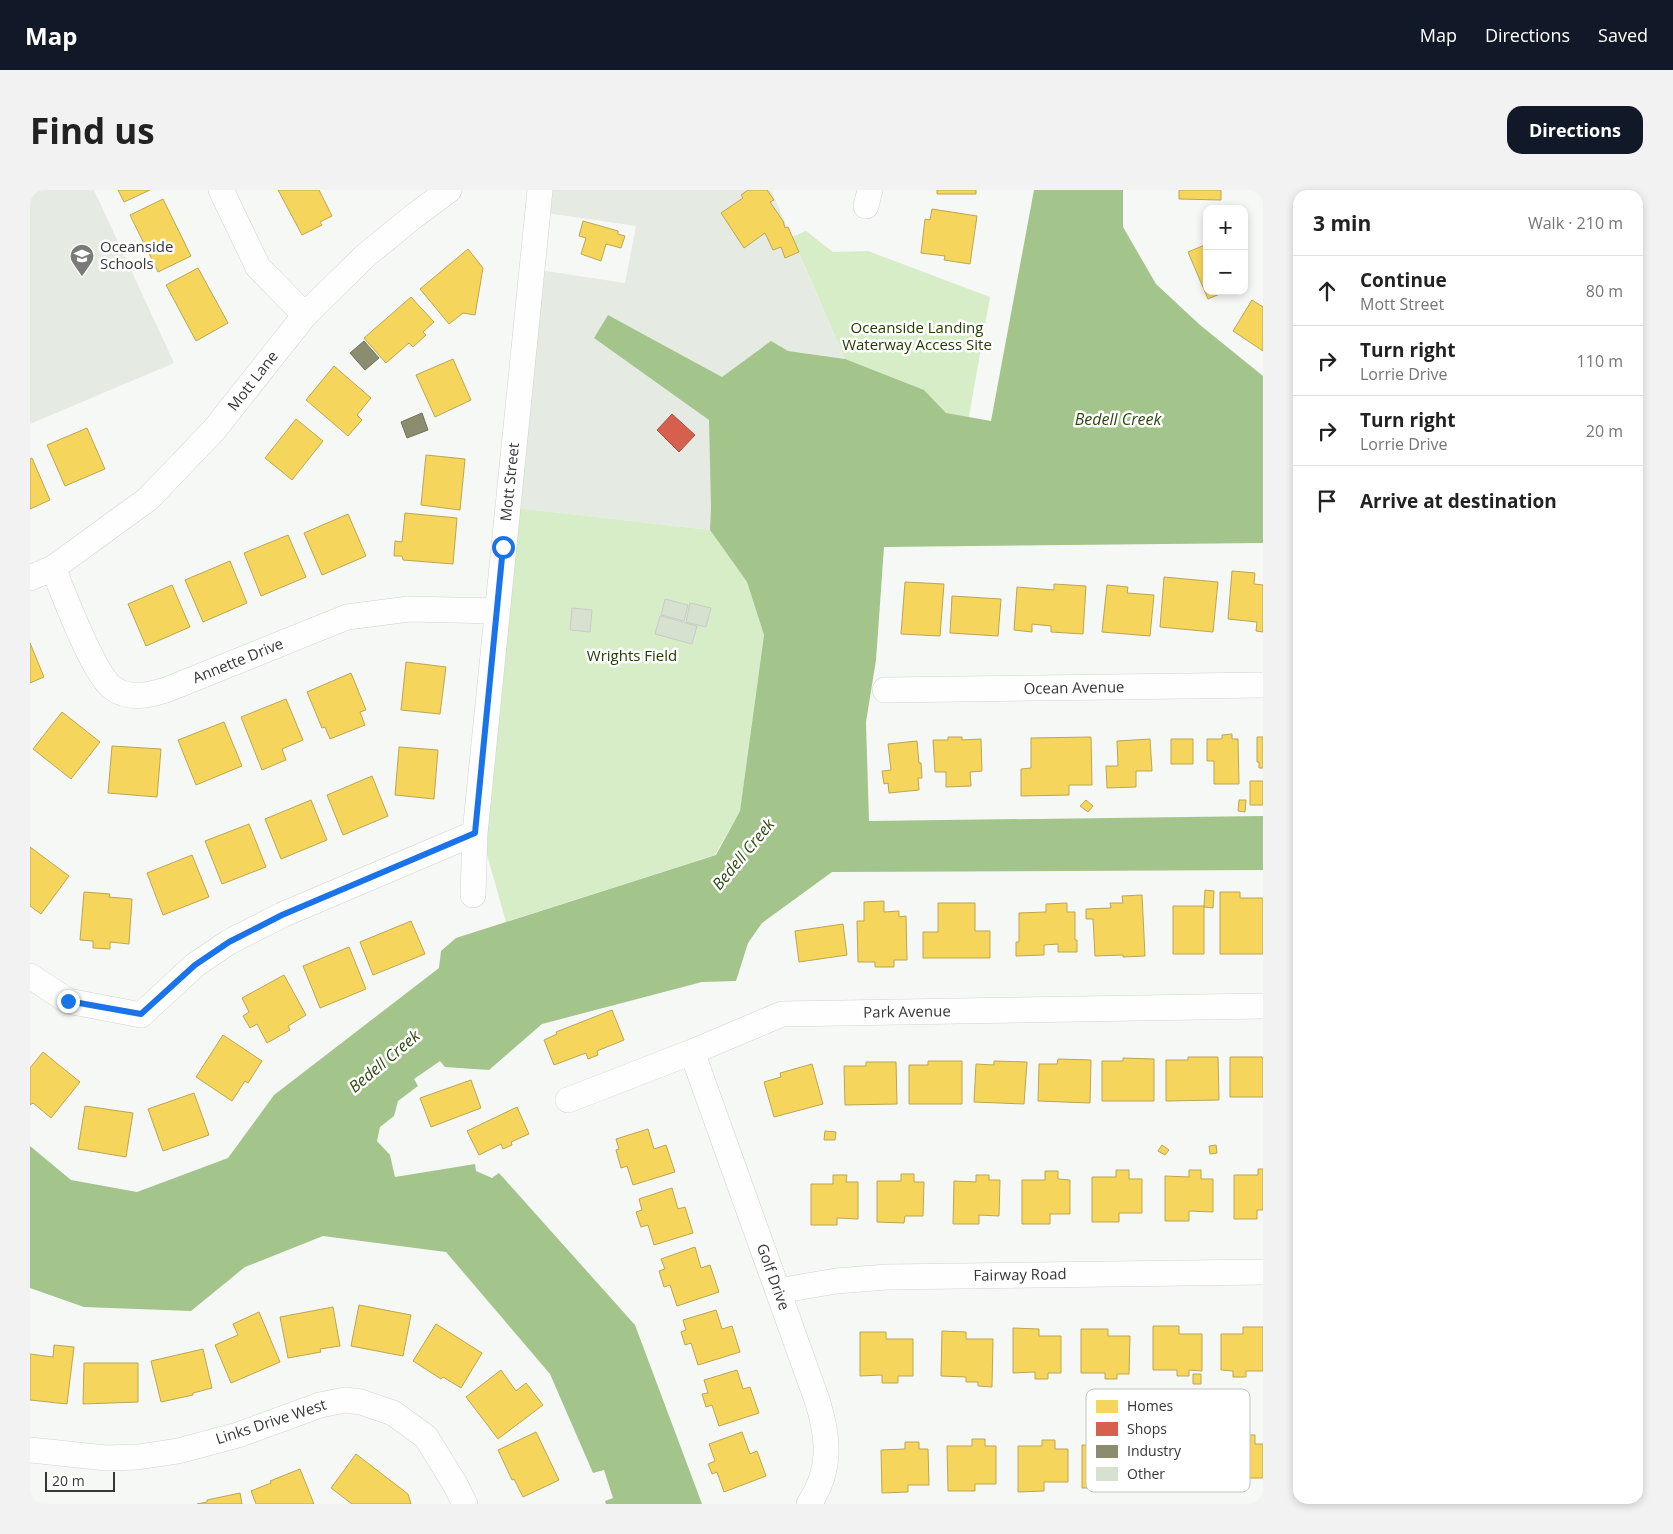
<!DOCTYPE html>
<meta charset="utf-8">
<style>
body{margin:0;font-family:"Open Sans",sans-serif;background:#f2f2f2;color:#222}
.controls{position:absolute;right:15px;top:15px;display:grid;overflow:hidden;border-radius:10px;box-shadow:0 2px 8px #0003}
.controls button{width:45px;height:45px;display:grid;place-items:center;padding:0;border:0;border-bottom:1px solid #e0e0e0;background:#fff;color:#222;font:25px sans-serif}
.scale{position:absolute;left:15px;bottom:12px;width:70px;box-sizing:border-box;padding-left:5px;border:2px solid #363736;border-top:0;font-size:14px;line-height:18px;white-space:nowrap;color:#363736;-webkit-text-stroke:4px #fff;paint-order:stroke}
.stop{position:absolute;width:15px;height:15px;margin:-11px;border:4px solid #1a73e8;border-radius:50%;background:#fff}
.stop.end{background:#1a73e8;border-color:#fff;box-shadow:0 1px 5px #0008}
.list{margin:0;padding:0;list-style:none}
h2{display:flex;justify-content:space-between;align-items:center;height:65px;margin:0;padding:0 20px;font-size:21px}
h2 small{font-size:16px;font-weight:400;color:#767676}
.list li{display:grid;grid-template-columns:32px 1fr auto;gap:15px;align-items:center;box-sizing:border-box;height:70px;padding:0 20px;border-top:1px solid #e0e0e0}
.list b{display:block;font-size:19px;white-space:nowrap}
.list p{margin:0;font-size:16px;white-space:nowrap;color:#767676}
.list em{font-size:16px;font-style:normal;color:#767676}
.icon{flex:none;width:28px;height:28px;fill:none;stroke:currentColor;stroke-width:2;stroke-linecap:round;stroke-linejoin:round}
.map{position:relative;flex:none;width:1233px;height:1314px;overflow:hidden;border-radius:15px}
header{display:flex;align-items:center;gap:30px;box-sizing:border-box;height:70px;padding:0 25px;background:#111827;color:#fff}
header strong{font-size:24px}
nav{display:flex;gap:28px;margin-inline-start:auto;font-size:18px}
.intro{display:flex;align-items:center;justify-content:space-between;box-sizing:border-box;height:120px;padding:0 30px}
h1{margin:0;font-size:35px}
.button{padding:12px 22px;border-radius:15px;background:#111827;color:#fff;font-size:18px;font-weight:700}
main{display:flex;gap:30px;padding:0 30px}
aside{flex:1;background:#fff;border-radius:15px;box-shadow:0 2px 8px #0003}
.map>svg:first-child{display:block}
</style>
<header>
<strong>Map</strong>
<nav><a>Map</a><a>Directions</a><a>Saved</a></nav>
</header>
<div class="intro"><h1>Find us</h1><a class="button">Directions</a></div>
<main>
<div class="map">
<svg width="1233" height="1314" viewBox="0 0 1233 1314">
<rect width="100%" height="100%" fill="#f6f8f5"/>
<path fill="#e5eae2" d="M 0,0 L 64,0 L 144,173 L 0,234 Z
M 521,0 L 741,0 L 815,169 L 758,161 L 741,152 L 692,187 L 578,125 L 564,148 L 680,230 L 681,317 L 680,340 L 487,318 L 509,80 L 595,93 L 606,36 L 517,23 Z"/>
<path fill="#d7edc7" d="M 776,41 L 803,62 L 838,61 L 960,107 L 937,238 L 895,235 L 815,169 L 762,47 Z
M 487,318 L 680,340 L 717,392 L 734,445 L 710,621 L 685,665 L 476,732 L 454,654 Z"/>
<path fill="#a3c48a" d="M 1004,0 L 1093,0 L 1093,37 L 1126,94 L 1170,135 L 1233,186 L 1233,353 L 854,357 L 846,470 L 836,532 L 839,631 L 1233,626 L 1233,680 L 802,682 L 732,733 L 718,753 L 706,791 L 672,792 L 512,834 L 459,880 L 415,877 L 410,871 L 384,889 L 388,896 L 368,911 L 364,926 L 350,937 L 347,951 L 360,965 L 365,987 L 445,974 L 446,981 L 462,988 L 469,983 L 605,1135 L 672,1314 L 576,1314 L 575,1311 L 583,1308 L 574,1280 L 563,1283 L 520,1184 L 416,1062 L 293,1046 L 215,1077 L 161,1121 L 54,1117 L 0,1098 L 0,956 L 41,990 L 107,1002 L 198,968 L 244,905 L 409,778 L 411,761 L 426,748 L 686,665 L 710,621 L 734,445 L 717,392 L 680,340 L 681,317 L 679,230 L 564,148 L 578,125 L 692,187 L 741,151 L 758,161 L 815,169 L 894,200 L 916,223 L 961,231 Z"/>
<path fill="#f6d55c" stroke="#bca651" d="M 88,0 L 120,0 L 94,12 Z
M 248,0 L 289,0 L 302,26 L 290,32 L 292,35 L 272,45 Z
M 718,0 L 737,0 L 744,10 L 740,12 L 753,31 L 755,38 L 758,37 L 769,62 L 755,68 L 751,57 L 743,60 L 735,43 L 714,58 L 691,23 L 713,8 L 711,5 Z
M 907,0 L 946,0 L 946,4 L 907,4 Z
M 1149,0 L 1191,0 L 1191,10 L 1149,9 Z
M 133,9 L 161,66 L 128,82 L 100,25 Z
M 902,19 L 947,26 L 940,74 L 914,70 L 915,66 L 891,63 L 895,29 L 900,30 Z
M 553,31 L 588,41 L 588,44 L 595,46 L 591,58 L 576,54 L 571,71 L 551,64 L 556,48 L 549,46 Z
M 1177,54 L 1177,101 L 1197,101 L 1178,109 L 1158,62 Z
M 438,59 L 453,78 L 445,125 L 433,123 L 419,134 L 390,99 Z
M 168,78 L 198,133 L 166,151 L 136,95 Z
M 381,107 L 404,132 L 393,142 L 396,145 L 383,157 L 379,153 L 356,173 L 334,148 Z
M 1222,110 L 1233,117 L 1233,161 L 1203,141 Z
M 423,169 L 441,210 L 405,227 L 386,185 Z
M 304,176 L 341,208 L 327,225 L 332,230 L 318,246 L 276,210 Z
M 266,229 L 293,251 L 262,290 L 235,268 Z
M 57,238 L 75,279 L 35,296 L 17,255 Z
M 396,265 L 435,269 L 430,320 L 391,315 Z
M 2,268 L 20,310 L 0,319 L 0,269 Z
M 375,323 L 427,328 L 423,374 L 373,370 L 372,366 L 364,366 L 365,351 L 372,352 Z
M 318,324 L 336,366 L 292,385 L 274,343 Z
M 258,345 L 276,387 L 231,406 L 214,363 Z
M 200,371 L 217,413 L 173,432 L 155,390 Z
M 1202,381 L 1225,383 L 1224,394 L 1233,395 L 1233,442 L 1226,441 L 1227,432 L 1198,429 Z
M 1134,387 L 1188,392 L 1183,442 L 1130,437 Z
M 875,392 L 914,394 L 910,446 L 871,444 Z
M 1024,394 L 1056,396 L 1053,444 L 1021,442 L 1021,436 L 1002,434 L 1002,442 L 984,440 L 987,397 L 1024,400 Z
M 142,395 L 160,437 L 116,456 L 98,414 Z
M 1077,395 L 1098,397 L 1097,403 L 1124,405 L 1120,446 L 1072,442 Z
M 922,406 L 971,409 L 968,446 L 920,443 Z
M 0,453 L 14,487 L 0,493 Z
M 376,472 L 416,477 L 410,524 L 371,520 Z
M 321,483 L 336,520 L 330,522 L 335,535 L 300,549 L 295,537 L 292,538 L 277,502 Z
M 256,509 L 273,550 L 252,559 L 256,570 L 232,580 L 211,527 Z
M 32,522 L 70,552 L 41,589 L 3,559 Z
M 194,532 L 212,576 L 166,595 L 148,550 Z
M 1202,544 L 1202,549 L 1208,549 L 1209,594 L 1184,594 L 1184,571 L 1177,571 L 1177,549 L 1192,549 L 1192,545 Z
M 918,547 L 932,547 L 932,550 L 951,549 L 952,581 L 940,582 L 941,596 L 916,597 L 916,582 L 905,582 L 903,550 L 918,550 Z
M 1061,547 L 1062,595 L 1039,595 L 1039,605 L 991,606 L 991,579 L 1001,578 L 1001,548 Z
M 1227,547 L 1233,547 L 1233,578 L 1229,578 L 1229,572 L 1227,572 Z
M 1120,549 L 1122,581 L 1106,581 L 1106,597 L 1077,598 L 1076,576 L 1088,576 L 1087,551 Z
M 1141,549 L 1163,549 L 1163,574 L 1141,574 Z
M 887,551 L 889,573 L 891,573 L 892,588 L 888,588 L 889,600 L 859,603 L 858,593 L 854,594 L 852,581 L 861,580 L 858,554 Z
M 82,556 L 131,559 L 127,607 L 78,603 Z
M 369,557 L 408,560 L 404,609 L 365,605 Z
M 342,586 L 358,626 L 313,645 L 297,605 Z
M 1220,591 L 1233,591 L 1233,615 L 1220,615 Z
M 281,610 L 297,650 L 251,669 L 235,629 Z
M 1056,610 L 1063,616 L 1058,622 L 1050,616 Z
M 1209,610 L 1216,610 L 1215,622 L 1208,621 Z
M 219,634 L 236,677 L 192,694 L 175,651 Z
M 0,657 L 39,686 L 11,724 L 0,716 Z
M 162,665 L 179,707 L 133,725 L 117,683 Z
M 1175,700 L 1184,701 L 1183,718 L 1174,717 Z
M 54,702 L 80,704 L 79,707 L 102,709 L 99,754 L 80,752 L 80,759 L 63,758 L 63,751 L 50,750 Z
M 1190,702 L 1210,702 L 1210,708 L 1233,708 L 1233,764 L 1190,764 Z
M 1112,705 L 1115,766 L 1093,767 L 1093,765 L 1065,766 L 1063,729 L 1056,729 L 1056,719 L 1081,718 L 1080,713 L 1093,713 L 1092,706 Z
M 854,711 L 854,722 L 869,721 L 869,727 L 876,726 L 877,770 L 864,770 L 864,777 L 845,777 L 845,772 L 828,772 L 827,731 L 834,731 L 834,712 Z
M 908,713 L 945,713 L 945,741 L 960,741 L 960,768 L 893,768 L 893,742 L 908,742 Z
M 1037,713 L 1037,722 L 1045,722 L 1045,750 L 1047,750 L 1047,762 L 1028,762 L 1028,754 L 1014,755 L 1014,765 L 986,766 L 986,752 L 989,752 L 989,723 L 1016,722 L 1016,714 Z
M 1143,716 L 1174,716 L 1174,764 L 1143,764 Z
M 381,731 L 395,764 L 343,785 L 330,752 Z
M 813,734 L 817,765 L 769,772 L 765,741 Z
M 319,757 L 336,799 L 290,818 L 273,776 Z
M 254,785 L 276,825 L 258,836 L 260,840 L 237,853 L 227,834 L 220,838 L 213,826 L 219,822 L 212,808 Z
M 582,820 L 594,850 L 567,861 L 568,865 L 558,869 L 556,863 L 524,875 L 514,850 L 527,844 L 526,842 Z
M 193,845 L 232,871 L 218,893 L 215,891 L 202,911 L 166,887 Z
M 13,862 L 50,892 L 21,928 L 3,913 L 0,915 L 0,878 Z
M 1158,867 L 1188,867 L 1189,910 L 1136,911 L 1136,870 L 1158,870 Z
M 1200,867 L 1232,867 L 1233,869 L 1233,907 L 1200,907 Z
M 1093,868 L 1124,869 L 1124,911 L 1072,911 L 1072,871 L 1093,871 Z
M 1028,869 L 1061,870 L 1060,913 L 1008,911 L 1009,874 L 1027,874 Z
M 898,871 L 932,871 L 932,914 L 879,914 L 879,875 L 898,875 Z
M 964,871 L 997,872 L 994,914 L 944,912 L 946,874 L 964,875 Z
M 836,872 L 866,872 L 867,914 L 815,915 L 814,876 L 836,876 Z
M 782,874 L 793,914 L 744,927 L 734,892 L 751,887 L 750,883 Z
M 441,890 L 451,918 L 401,937 L 390,908 Z
M 164,903 L 179,945 L 133,961 L 118,919 Z
M 55,916 L 103,923 L 96,967 L 48,959 Z
M 487,917 L 499,944 L 481,952 L 482,955 L 473,959 L 471,954 L 449,965 L 437,941 Z
M 618,939 L 624,959 L 636,955 L 645,982 L 603,995 L 597,976 L 591,978 L 586,960 L 589,959 L 586,949 Z
M 795,941 L 806,942 L 805,950 L 794,950 Z
M 1132,955 L 1139,960 L 1135,965 L 1128,961 Z
M 1186,955 L 1187,963 L 1180,964 L 1179,956 Z
M 1228,979 L 1233,979 L 1233,1020 L 1227,1020 L 1227,1029 L 1204,1029 L 1204,985 L 1228,985 Z
M 1086,980 L 1099,980 L 1099,989 L 1112,989 L 1112,1023 L 1089,1023 L 1089,1032 L 1062,1032 L 1062,987 L 1086,987 Z
M 1159,980 L 1171,980 L 1171,989 L 1183,989 L 1183,1022 L 1159,1021 L 1159,1031 L 1135,1031 L 1135,986 L 1159,987 Z
M 1015,981 L 1028,981 L 1028,989 L 1040,990 L 1040,1024 L 1020,1024 L 1020,1034 L 992,1034 L 992,990 L 1015,990 Z
M 871,984 L 884,984 L 884,992 L 894,992 L 893,1026 L 875,1026 L 874,1033 L 847,1032 L 847,991 L 871,991 Z
M 803,985 L 817,985 L 816,992 L 828,992 L 828,1029 L 807,1028 L 807,1035 L 781,1035 L 781,994 L 803,994 Z
M 946,985 L 959,985 L 959,990 L 970,990 L 969,1026 L 949,1025 L 949,1034 L 923,1034 L 924,991 L 946,992 Z
M 642,998 L 648,1019 L 655,1017 L 663,1043 L 624,1055 L 618,1035 L 611,1037 L 606,1022 L 612,1020 L 609,1009 Z
M 665,1057 L 671,1078 L 680,1075 L 689,1102 L 647,1116 L 640,1095 L 634,1097 L 629,1081 L 635,1079 L 631,1069 Z
M 329,1115 L 381,1125 L 373,1166 L 321,1156 Z
M 303,1117 L 310,1156 L 290,1159 L 291,1162 L 258,1168 L 250,1127 Z
M 686,1120 L 692,1139 L 702,1136 L 710,1162 L 668,1175 L 661,1153 L 655,1155 L 651,1142 L 656,1140 L 653,1130 Z
M 229,1122 L 250,1172 L 201,1193 L 185,1155 L 208,1145 L 203,1134 Z
M 406,1134 L 452,1163 L 431,1198 L 413,1187 L 411,1189 L 383,1171 Z
M 1123,1136 L 1149,1136 L 1149,1144 L 1172,1144 L 1172,1181 L 1159,1180 L 1159,1186 L 1147,1186 L 1147,1180 L 1123,1180 Z
M 1213,1137 L 1233,1137 L 1233,1181 L 1216,1181 L 1216,1187 L 1203,1187 L 1203,1181 L 1191,1180 L 1191,1144 L 1213,1144 Z
M 983,1138 L 1009,1139 L 1009,1146 L 1031,1146 L 1031,1183 L 1018,1183 L 1018,1189 L 1005,1189 L 1005,1182 L 983,1183 Z
M 1051,1139 L 1078,1139 L 1078,1146 L 1100,1146 L 1099,1184 L 1087,1184 L 1087,1189 L 1075,1189 L 1075,1183 L 1051,1183 Z
M 912,1141 L 936,1142 L 936,1149 L 963,1149 L 962,1197 L 948,1196 L 948,1192 L 936,1192 L 936,1187 L 911,1186 Z
M 830,1142 L 856,1142 L 856,1149 L 883,1149 L 883,1186 L 868,1186 L 868,1193 L 852,1193 L 852,1185 L 830,1186 Z
M 24,1155 L 44,1157 L 37,1214 L 0,1210 L 0,1164 L 23,1167 Z
M 173,1159 L 182,1198 L 163,1203 L 163,1205 L 131,1212 L 121,1171 Z
M 54,1173 L 108,1173 L 108,1212 L 53,1214 Z
M 471,1180 L 486,1201 L 496,1193 L 513,1215 L 468,1249 L 436,1207 Z
M 707,1180 L 713,1199 L 720,1197 L 729,1223 L 689,1236 L 682,1215 L 676,1217 L 672,1204 L 678,1203 L 674,1190 Z
M 1163,1184 L 1171,1184 L 1171,1194 L 1163,1194 Z
M 506,1242 L 529,1290 L 493,1307 L 484,1289 L 482,1290 L 468,1260 Z
M 712,1242 L 720,1264 L 727,1261 L 736,1286 L 694,1302 L 687,1282 L 682,1284 L 678,1274 L 685,1271 L 679,1254 Z
M 1212,1245 L 1225,1245 L 1225,1254 L 1233,1254 L 1233,1288 L 1214,1288 L 1214,1297 L 1189,1297 L 1189,1253 L 1212,1253 Z
M 1076,1248 L 1089,1248 L 1089,1255 L 1102,1256 L 1102,1290 L 1079,1289 L 1078,1298 L 1052,1298 L 1052,1255 L 1076,1255 Z
M 942,1249 L 955,1249 L 955,1256 L 966,1256 L 966,1294 L 945,1294 L 945,1301 L 918,1301 L 917,1256 L 942,1256 Z
M 1012,1250 L 1025,1250 L 1025,1259 L 1038,1259 L 1038,1292 L 1014,1292 L 1014,1301 L 988,1302 L 988,1256 L 1012,1256 Z
M 875,1252 L 889,1252 L 889,1259 L 898,1259 L 899,1295 L 878,1295 L 878,1302 L 852,1303 L 851,1260 L 875,1259 Z
M 326,1264 L 378,1304 L 381,1314 L 322,1314 L 301,1298 Z
M 270,1279 L 284,1314 L 226,1314 L 221,1301 L 241,1293 L 240,1291 Z
M 210,1303 L 212,1314 L 167,1314 L 177,1312 L 177,1310 Z"/>
<path fill="#d6604d" stroke="#a65446" d="M 642,224 L 665,245 L 649,262 L 627,240 Z"/>
<path fill="#8c8c6e" stroke="#72725d" d="M 334,151 L 349,168 L 335,180 L 320,163 Z
M 392,223 L 398,240 L 377,248 L 371,232 Z"/>
<path fill="#d7e1d0" stroke="#c9cbc8" d="M 635,409 L 658,415 L 654,431 L 631,425 Z
M 660,413 L 681,418 L 676,437 L 656,432 Z
M 542,418 L 562,420 L 560,442 L 540,440 Z
M 630,426 L 667,436 L 662,454 L 625,444 Z"/>
<g fill="none" stroke-linecap="round" stroke-linejoin="round">
<defs>
<path id="minor" d="M 191,0 L 228,77 L 275,125
M 836,16 L 840,0
M 23,378 C 34,404 63,485 84,499 C 101,510 119,505 136,500 L 317,427 L 379,419 L 467,421
M 0,388 L 23,378 L 118,309 L 184,240 L 275,125 L 335,66 L 384,26 L 419,0
M 855,500 L 1233,495
M 443,705 L 445,643 L 510,0
M 0,786 L 38,811 L 111,825 L 165,775 L 199,752 L 252,725 L 445,643
M 662,862 L 787,1210 C 799,1248 802,1280 779,1314
M 538,910 L 662,862 L 752,824 L 1233,816
M 748,1101 L 806,1091 L 857,1087 L 1233,1082
M 0,1260 L 76,1268 L 108,1267 L 148,1261 L 208,1245 L 290,1215 L 315,1210 L 331,1212 L 363,1223 L 396,1247 L 425,1294 L 435,1314"/>
</defs>
<use href="#minor" stroke="#d1d3d0" stroke-width="26"/>
<use href="#minor" stroke="#fefefe" stroke-width="25"/>
</g>
<g fill="none" stroke-linecap="round" stroke-linejoin="round">
<path stroke="#1a73e8" stroke-width="6" d="M 38,811 L 111,824 L 165,775 L 199,752 L 252,725 L 445,643 L 473,357"/>
</g>
<defs>
<symbol id="school-pin" viewBox="-11 -11 22 30"><path d="M0 17L-7.5 6A9.5 9.5 0 1 1 7.5 6Z" fill="#797b79" stroke="#fff"/><path d="M0-5L7-2L0 1L-7-2ZM-4 1L0 2.5L4 1V4Q0 6-4 4Z" fill="#fff"/></symbol>
</defs>
<g fill-rule="evenodd">
<use href="#school-pin" x="38" y="52" width="28" height="38"/>
</g>
<g text-anchor="middle" stroke-width="5" stroke-linejoin="round" paint-order="stroke">
<g font-size="15" fill="#363736" stroke="#fff" text-anchor="start">
<text x="70" y="62">Oceanside<tspan x="70" dy="17">Schools</tspan></text>
</g>
<g font-size="15" fill="#223e01" stroke="#fff">
<text x="887" y="143">Oceanside Landing<tspan x="887" dy="17">Waterway Access Site</tspan></text>
<text x="602" y="471">Wrights Field</text>
</g>
<g font-size="15" fill="#363736" stroke="#fff">
<text transform="translate(223 191) rotate(-52)" y="5">Mott Lane</text>
<text transform="translate(480 292) rotate(-84)" y="5">Mott Street</text>
<text transform="translate(208 471) rotate(-22)" y="5">Annette Drive</text>
<text transform="translate(1044 498) rotate(-1)" y="5">Ocean Avenue</text>
<text transform="translate(877 822) rotate(-1)" y="5">Park Avenue</text>
<text transform="translate(990 1085) rotate(-1)" y="5">Fairway Road</text>
<text transform="translate(743 1087) rotate(70)" y="5">Golf Drive</text>
<text transform="translate(241 1232) rotate(-18)" y="5">Links Drive West</text>
</g>
<g font-size="16" font-style="italic" fill="#2d4910" stroke="#fff">
<text x="1088" y="235">Bedell Creek</text>
<text transform="translate(713 664) rotate(-50)" y="6">Bedell Creek</text>
<text transform="translate(354 871) rotate(-40)" y="6">Bedell Creek</text>
</g>
</g>
<rect x="1056" y="1199" width="164" height="103" rx="8" fill="#fff" stroke="#c3c3c3" stroke-width="1"/>
<rect x="1066" y="1210" width="22" height="13" fill="#f6d55c"/>
<rect x="1066" y="1232" width="22" height="14" fill="#d6604d"/>
<rect x="1066" y="1255" width="22" height="13" fill="#8c8c6e"/>
<rect x="1066" y="1277" width="22" height="14" fill="#d7e1d0"/>
<g font-size="14" fill="#363736">
<text x="1097" y="1221">Homes</text>
<text x="1097" y="1244">Shops</text>
<text x="1097" y="1266">Industry</text>
<text x="1097" y="1289">Other</text>
</g>
</svg>
<div class="controls">
<button>+</button>
<button>−</button>
</div>
<div class="scale">20 m</div>
<div class="stop" style="left:473px;top:357px"></div>
<div class="stop end" style="left:38px;top:811px"></div>
</div>
<aside>
<h2>3 min<small>Walk · 210 m</small></h2>
<ul class="list">
<li><svg class="icon" aria-label="ahead" viewBox="0 0 24 24"><path d="M12 20V5M6 11l6-6 6 6"/></svg><div><b>Continue</b><p>Mott Street</p></div><em>80 m</em></li>
<li><svg class="icon" aria-label="right" viewBox="0 0 24 24"><path d="M7 20v-9h11M14 6l5 5-5 5"/></svg><div><b>Turn right</b><p>Lorrie Drive</p></div><em>110 m</em></li>
<li><svg class="icon" aria-label="right" viewBox="0 0 24 24"><path d="M7 20v-9h11M14 6l5 5-5 5"/></svg><div><b>Turn right</b><p>Lorrie Drive</p></div><em>20 m</em></li>
<li><svg class="icon" aria-label="arrive" viewBox="0 0 24 24"><path d="M6 21V4h12l-3 4 3 4H6"/></svg><div><b>Arrive at destination</b></div></li>
</ul>
</aside>
</main>
